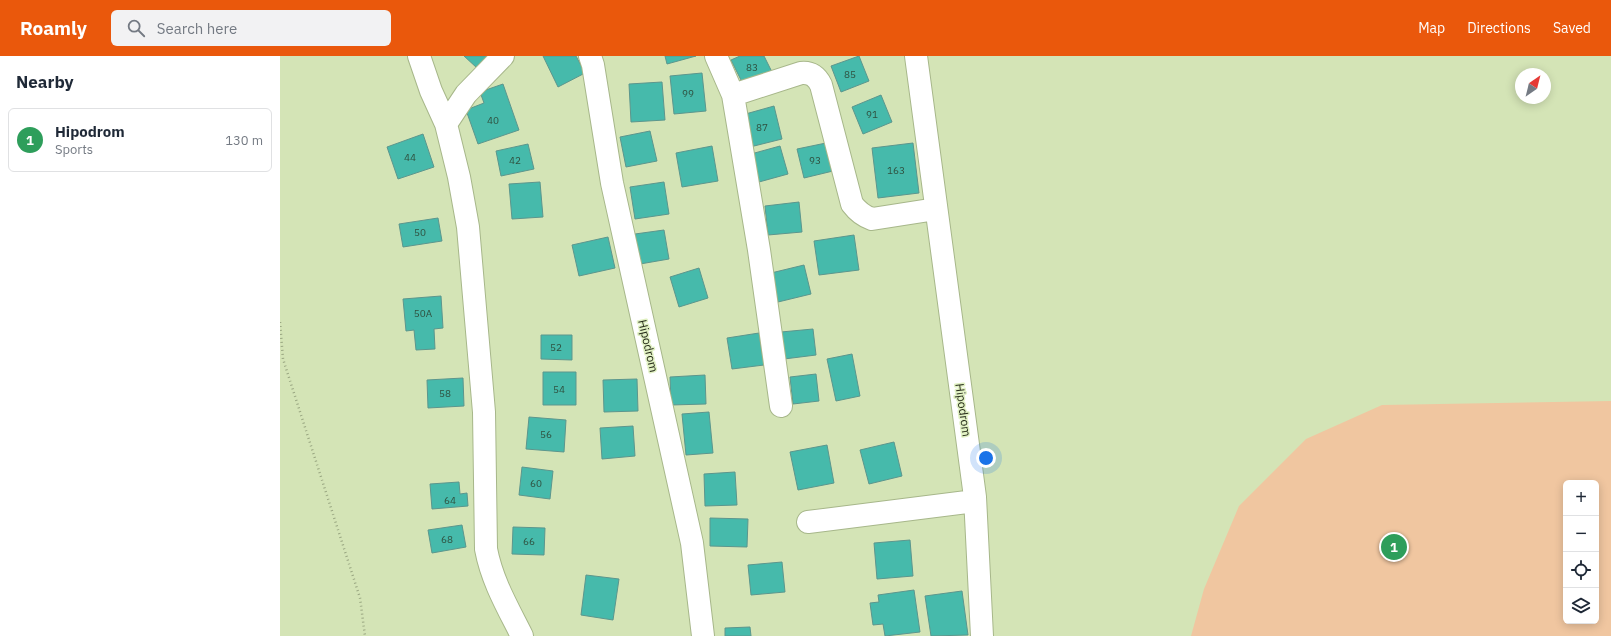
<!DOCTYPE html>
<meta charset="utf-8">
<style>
body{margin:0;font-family:"IBM Plex Sans",sans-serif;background:#f2f2f3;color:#1f2937}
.controls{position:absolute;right:12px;bottom:12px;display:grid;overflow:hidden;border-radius:6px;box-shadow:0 2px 10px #0003}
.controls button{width:36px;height:36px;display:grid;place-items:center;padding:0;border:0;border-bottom:1px solid #e0e1e3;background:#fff;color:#1f2937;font:20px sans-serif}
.compass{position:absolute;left:1235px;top:12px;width:36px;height:36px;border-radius:50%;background:#fff;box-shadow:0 2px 10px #0003;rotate:35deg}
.you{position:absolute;left:706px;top:402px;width:14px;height:14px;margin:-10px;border:3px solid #fff;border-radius:50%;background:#1a73e8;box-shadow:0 0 0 6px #1a73e833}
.badge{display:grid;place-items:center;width:26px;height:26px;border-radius:50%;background:#ea580c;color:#fff;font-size:13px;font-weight:700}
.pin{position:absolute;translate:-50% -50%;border:2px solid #fff;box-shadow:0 1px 4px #0006}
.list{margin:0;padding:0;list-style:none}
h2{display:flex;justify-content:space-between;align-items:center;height:52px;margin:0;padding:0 16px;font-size:17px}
h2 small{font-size:13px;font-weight:400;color:#747a83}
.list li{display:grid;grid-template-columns:26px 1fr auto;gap:12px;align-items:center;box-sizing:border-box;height:64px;margin:0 8px 8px;padding:0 8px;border:1px solid #e0e1e3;border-radius:6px}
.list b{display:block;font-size:15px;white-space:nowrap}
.list p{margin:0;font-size:13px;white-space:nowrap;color:#747a83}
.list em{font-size:13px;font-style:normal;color:#747a83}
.icon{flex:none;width:22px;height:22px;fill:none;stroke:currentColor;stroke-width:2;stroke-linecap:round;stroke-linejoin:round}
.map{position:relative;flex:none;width:1331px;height:580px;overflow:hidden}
header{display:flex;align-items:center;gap:24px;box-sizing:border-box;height:56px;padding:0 20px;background:#ea580c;color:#fff}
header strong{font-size:19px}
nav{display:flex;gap:22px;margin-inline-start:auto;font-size:14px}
.search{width:280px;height:36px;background:#f2f2f3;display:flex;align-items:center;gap:10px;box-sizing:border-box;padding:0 14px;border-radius:6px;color:#747a83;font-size:15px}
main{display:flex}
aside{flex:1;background:#fff}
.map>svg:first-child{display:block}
</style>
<header>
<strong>Roamly</strong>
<div class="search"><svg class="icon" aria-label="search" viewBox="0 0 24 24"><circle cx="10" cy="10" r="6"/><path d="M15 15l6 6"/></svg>Search here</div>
<nav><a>Map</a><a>Directions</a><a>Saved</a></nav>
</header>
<main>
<aside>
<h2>Nearby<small></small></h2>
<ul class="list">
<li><span class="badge" style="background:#2e9e5b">1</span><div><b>Hipodrom</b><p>Sports</p></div><em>130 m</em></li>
</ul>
</aside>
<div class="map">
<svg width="1331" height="580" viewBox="0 0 1331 580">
<rect width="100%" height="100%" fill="#d4e4b6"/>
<path fill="#f0c6a0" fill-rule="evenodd" d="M 1331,345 L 1331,580 L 911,580 L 924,533 L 959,450 L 1026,383 L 1102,349 ZM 1286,427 L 1316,427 L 1316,565 L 1286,565 Z"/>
<path fill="#46baab" stroke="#5c968d" d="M 184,0 L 208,0 L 197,12 Z
M 263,0 L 296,0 L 305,17 L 278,31 Z
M 385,0 L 416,0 L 387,8 Z
M 460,0 L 484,0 L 493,18 L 465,32 L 451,4 Z
M 579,0 L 589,25 L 561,36 L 551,10 Z
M 422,17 L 426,55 L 394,58 L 390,20 Z
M 382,26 L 385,64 L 351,66 L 349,28 Z
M 223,28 L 239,74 L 198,88 L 186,54 L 204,47 L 200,36 Z
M 601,39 L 612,66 L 583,78 L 572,51 Z
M 494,50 L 502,83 L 470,91 L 462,59 Z
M 370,75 L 377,105 L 346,111 L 340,81 Z
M 143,78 L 154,111 L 118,123 L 107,91 Z
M 546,87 L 553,115 L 524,122 L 517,93 Z
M 633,87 L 639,137 L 598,142 L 592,92 Z
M 248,88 L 254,113 L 221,120 L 216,95 Z
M 432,90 L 438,125 L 402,131 L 396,97 Z
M 500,90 L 508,118 L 479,126 L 471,98 Z
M 260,126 L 263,161 L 232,163 L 229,128 Z
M 384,126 L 389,158 L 355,163 L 350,131 Z
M 519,146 L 522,176 L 488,179 L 485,150 Z
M 158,162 L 162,185 L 123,191 L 119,168 Z
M 384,174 L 389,203 L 360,208 L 355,178 Z
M 574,179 L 579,214 L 539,219 L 534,185 Z
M 328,181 L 335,212 L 299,220 L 292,189 Z
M 524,209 L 531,238 L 498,246 L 491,217 Z
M 419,212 L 428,242 L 399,251 L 390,221 Z
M 161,240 L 163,272 L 154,273 L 155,293 L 136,294 L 134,274 L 126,275 L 123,243 Z
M 533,273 L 536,299 L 504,303 L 501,276 Z
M 479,277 L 484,309 L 452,313 L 447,282 Z
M 261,279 L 292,279 L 292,304 L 261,303 Z
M 572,298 L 580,340 L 556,345 L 547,303 Z
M 263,316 L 296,316 L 296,349 L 263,349 Z
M 536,318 L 539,345 L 513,348 L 510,321 Z
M 425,319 L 426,348 L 391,349 L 390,321 Z
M 183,322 L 184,350 L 148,352 L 147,324 Z
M 357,323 L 358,355 L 324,356 L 323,324 Z
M 429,356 L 433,397 L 406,399 L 402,358 Z
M 249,361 L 286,364 L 284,396 L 246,393 Z
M 353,370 L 355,400 L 322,403 L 320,372 Z
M 614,386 L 622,420 L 589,428 L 580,394 Z
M 547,389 L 554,427 L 518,434 L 510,396 Z
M 242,411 L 273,415 L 270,443 L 239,439 Z
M 455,416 L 457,449 L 425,450 L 424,418 Z
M 179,426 L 180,438 L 187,437 L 188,450 L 152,453 L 150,428 Z
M 430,462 L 468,463 L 467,491 L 430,490 Z
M 182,469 L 186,491 L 152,497 L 148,474 Z
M 233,471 L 265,472 L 264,499 L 232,498 Z
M 630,484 L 633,520 L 597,523 L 594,487 Z
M 502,506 L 505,536 L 471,539 L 468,509 Z
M 306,519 L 339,523 L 333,564 L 301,559 Z
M 634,534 L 640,576 L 605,580 L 603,568 L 593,569 L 590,547 L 599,546 L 598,539 Z
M 682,535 L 688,579 L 651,580 L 645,540 Z
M 470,571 L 471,580 L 445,580 L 445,572 Z"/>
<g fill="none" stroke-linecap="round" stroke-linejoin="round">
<defs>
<path id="minor" d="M 139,0 L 151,35 L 166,68
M 223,0 L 186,38 L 166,68 L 179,121 L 188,171 L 204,356 L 206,493 C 212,525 228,552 242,580
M 310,0 L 313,9 L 332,127 L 412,487 L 423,580
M 436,0 L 453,39 L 479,194 L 501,350
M 636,0 L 695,441 L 702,580
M 453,39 L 521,17 C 531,16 537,21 541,29 L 572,148 C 578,156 583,160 592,163 L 656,153
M 528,466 L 687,446 L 695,441"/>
</defs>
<use href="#minor" stroke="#a7b78a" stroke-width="24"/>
<path stroke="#9aa782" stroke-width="2.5" stroke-dasharray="1 3" stroke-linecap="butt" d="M 0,266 L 3,303 L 80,542 L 85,580"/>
<use href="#minor" stroke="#fff" stroke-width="22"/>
</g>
<g text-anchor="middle" stroke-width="3" stroke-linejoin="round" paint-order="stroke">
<g font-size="10" fill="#2f503f">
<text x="472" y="15">83</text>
<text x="570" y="22">85</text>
<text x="408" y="41">99</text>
<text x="592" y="62">91</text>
<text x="213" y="68">40</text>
<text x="482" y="75">87</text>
<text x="130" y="105">44</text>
<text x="235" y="108">42</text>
<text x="535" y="108">93</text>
<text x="616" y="118">163</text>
<text x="140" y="180">50</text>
<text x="143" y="261">50A</text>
<text x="276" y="295">52</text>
<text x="279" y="337">54</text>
<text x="165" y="341">58</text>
<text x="266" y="382">56</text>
<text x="256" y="431">60</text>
<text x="170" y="448">64</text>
<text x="167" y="487">68</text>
<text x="249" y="489">66</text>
</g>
<g font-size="12" fill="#272d1b" stroke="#e1f1c3">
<text transform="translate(368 290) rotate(77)" y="4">Hipodrom</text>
<text transform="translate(683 354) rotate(82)" y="4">Hipodrom</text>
</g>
</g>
</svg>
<div class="controls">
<button>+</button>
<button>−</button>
<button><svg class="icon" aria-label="locate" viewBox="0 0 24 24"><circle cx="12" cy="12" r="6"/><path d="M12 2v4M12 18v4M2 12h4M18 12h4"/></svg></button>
<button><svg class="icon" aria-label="layers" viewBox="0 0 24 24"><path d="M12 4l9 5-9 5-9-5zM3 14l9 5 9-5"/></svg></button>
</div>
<svg class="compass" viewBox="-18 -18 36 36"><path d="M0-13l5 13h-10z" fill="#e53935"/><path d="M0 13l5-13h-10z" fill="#747a83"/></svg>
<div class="you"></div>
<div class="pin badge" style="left:1114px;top:491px;background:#2e9e5b">1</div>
</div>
</main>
